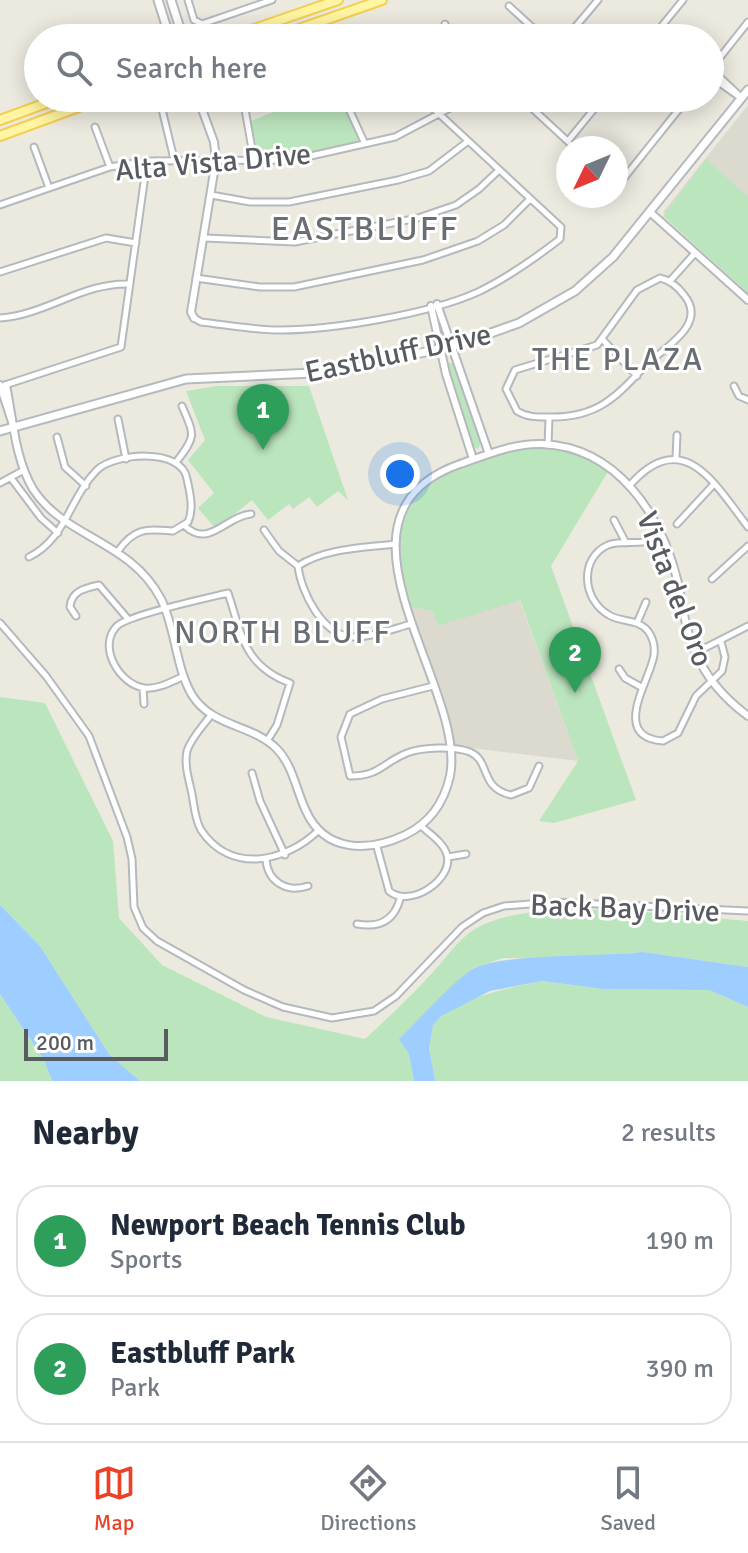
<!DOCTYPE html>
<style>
body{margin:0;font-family:Signika,sans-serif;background:#f6f6f7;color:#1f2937}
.compass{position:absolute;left:556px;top:136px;width:72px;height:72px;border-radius:50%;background:#fff;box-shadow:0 4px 20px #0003;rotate:227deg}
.scale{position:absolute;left:24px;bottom:20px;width:144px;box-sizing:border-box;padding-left:8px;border:4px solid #585c61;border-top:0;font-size:22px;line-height:28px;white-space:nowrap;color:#585c61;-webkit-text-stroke:6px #fff;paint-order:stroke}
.you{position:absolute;left:400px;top:474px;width:28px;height:28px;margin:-20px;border:6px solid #fff;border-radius:50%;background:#1a73e8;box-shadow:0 0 0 12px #1a73e833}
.badge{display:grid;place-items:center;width:52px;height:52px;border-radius:50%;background:#eb4127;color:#fff;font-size:26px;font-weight:700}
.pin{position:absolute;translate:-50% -66px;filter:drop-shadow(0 2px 4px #0008)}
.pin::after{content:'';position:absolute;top:42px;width:28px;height:24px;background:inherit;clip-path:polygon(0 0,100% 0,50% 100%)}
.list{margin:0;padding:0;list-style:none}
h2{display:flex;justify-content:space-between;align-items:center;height:104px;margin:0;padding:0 32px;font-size:34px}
h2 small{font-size:26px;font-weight:400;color:#747a83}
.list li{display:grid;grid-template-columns:52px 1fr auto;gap:24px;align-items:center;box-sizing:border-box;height:112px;margin:0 16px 16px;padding:0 16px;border:2px solid #e0e1e3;border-radius:32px}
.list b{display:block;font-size:30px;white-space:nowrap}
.list p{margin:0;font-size:26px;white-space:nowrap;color:#747a83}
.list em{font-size:26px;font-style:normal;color:#747a83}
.icon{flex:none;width:44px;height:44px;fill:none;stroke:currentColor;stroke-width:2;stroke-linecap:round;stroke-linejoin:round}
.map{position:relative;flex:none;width:748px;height:1081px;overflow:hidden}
.search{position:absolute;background:#fff;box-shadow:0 4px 20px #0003;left:24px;right:24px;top:24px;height:88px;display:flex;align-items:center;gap:20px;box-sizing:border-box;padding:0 28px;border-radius:44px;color:#747a83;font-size:30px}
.sheet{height:360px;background:#fff}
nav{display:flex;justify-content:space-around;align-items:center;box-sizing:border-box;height:112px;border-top:2px solid #e0e1e3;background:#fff;font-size:22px;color:#747a83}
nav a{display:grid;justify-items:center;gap:4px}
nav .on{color:#eb4127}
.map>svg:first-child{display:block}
</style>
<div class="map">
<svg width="748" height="1081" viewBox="0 0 748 1081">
<rect width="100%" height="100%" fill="#eceadf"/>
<path fill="#dcd9ce" d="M 748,105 L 748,293 L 663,212 Z
M 519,599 L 578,761 L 455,746 L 410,607 L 433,611 L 438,626 Z"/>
<path fill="#bbe5bd" d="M 308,98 L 341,98 L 355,122 L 361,142 L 295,158 L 259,158 L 251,121 Z
M 706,159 L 748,197 L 748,293 L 663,216 Z
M 450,362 L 456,366 L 481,443 L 478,449 L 472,446 L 446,367 Z
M 217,386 L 309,386 L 348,500 L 338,491 L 317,507 L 309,497 L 293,509 L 289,504 L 268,520 L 252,500 L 216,529 L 198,508 L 214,493 L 188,460 L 205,440 L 186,391 Z
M 549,448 L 579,454 L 609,470 L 551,566 L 636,800 L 554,823 L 539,821 L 578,761 L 520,600 L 438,626 L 433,611 L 410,607 C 405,586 396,562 399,540 C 407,470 491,450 549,448 Z
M 0,697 L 45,703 L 113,841 L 119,918 L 162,965 L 266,1017 L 365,1039 C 389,1017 412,995 434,971 C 446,958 458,940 472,931 C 527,893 680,916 748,921 L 748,967 L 643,952 L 551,959 L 503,958 L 473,968 L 409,1054 L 414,1081 L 140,1081 L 109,1054 L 40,946 L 0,905 Z
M 542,981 L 603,989 L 709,990 L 748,1007 L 748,1081 L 435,1081 C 432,1064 425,1042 433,1025 C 445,1000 517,986 542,981 Z
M 0,994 L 44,1060 L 52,1081 L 0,1081 Z"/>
<path fill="#9dceff" d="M 0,905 L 40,946 L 109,1054 L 140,1081 L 52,1081 L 44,1060 L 0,994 Z
M 643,952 L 748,967 L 748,1007 L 709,990 L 603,989 L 542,981 L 490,991 L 441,1016 L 433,1025 L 429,1048 L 435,1081 L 414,1081 L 409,1054 L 399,1039 C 423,1016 445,989 471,970 C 494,953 606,957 643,952 Z"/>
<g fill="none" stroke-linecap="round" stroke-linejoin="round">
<defs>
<path id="minor" d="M 188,0 L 194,20 L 202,24 L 272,0
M 509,6 L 544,38
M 445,24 L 452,38
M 566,38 L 598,0
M 652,38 L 683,0
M 711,69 L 741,97
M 710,70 L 748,22
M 710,76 L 741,98
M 243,98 L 254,160
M 344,98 L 365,144
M 521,98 L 575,148
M 160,101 L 174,159
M 95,127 L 110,167
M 568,141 L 603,98
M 34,147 L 49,188
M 616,183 L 620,183 L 688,98
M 211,195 L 250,202 L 289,202 L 398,180 L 429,171 L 467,142
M 0,205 L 110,167 L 147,161 L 293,160 L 395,137 L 469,98
M 205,238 L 295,242 L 418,218 L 456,205 L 479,189 L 498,171
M 0,272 L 106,238 L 136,243
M 196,278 L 260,287 L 294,287 L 423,260 L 478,241 L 504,225 L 529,200
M 660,278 C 670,280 678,287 684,295 C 709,325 662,349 645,366 C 616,397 598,417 552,417 C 539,417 528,418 517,411 L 506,389 L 515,370 L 597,345 L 637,290 Z
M 670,281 L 695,253
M 0,318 C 46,315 83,282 130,284
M 194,318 L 201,322 C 227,325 254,330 280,330 C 333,330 429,314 478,292 C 507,278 534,259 560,239 L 561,227 L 422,98
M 603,340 L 637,376
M 5,385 L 121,347 L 147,161
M 734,386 L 739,396 L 748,400
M 118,419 L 126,459
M 57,437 L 65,467 L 86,486
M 548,445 L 549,418
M 676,457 L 677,435
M 177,461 C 197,435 194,435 182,406
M 11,478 L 41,518 L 58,533
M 0,483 L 24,470
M 630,485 C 683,425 715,484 748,527
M 614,520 L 626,543
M 677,524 L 714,484
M 185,526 C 209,549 226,516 251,514
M 264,530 L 279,551 L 298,566
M 662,537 C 640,547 623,539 608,545 C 579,558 582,600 609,615 C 622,623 637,618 648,631 C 653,638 655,647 654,655 C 651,679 609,737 663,741 L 678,733 L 696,696 L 722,671 L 725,657 L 721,642
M 395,544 C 364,548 325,548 298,566 C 301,592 323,637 354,637 C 373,637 393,629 411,624
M 29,557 C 66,539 70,497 97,470 C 114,453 182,447 187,479 C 190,493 194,509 188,522 L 173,531 C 147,529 135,527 118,551
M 712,579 L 748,546
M 76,616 L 70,607 C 71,591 85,588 99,585 L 128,619
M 0,623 L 46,676 L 89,736 L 127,837 L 132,859 L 134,907 L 143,928 L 157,941 L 244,990 L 283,1007 L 332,1018 L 374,1011 L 396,996 L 462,927 L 483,913 L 504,906 L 555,902 L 748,911
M 637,623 L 646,602
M 695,653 L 748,626
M 619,669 L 625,678 L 641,687
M 184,676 C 173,681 157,690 144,688 C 119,684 97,646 117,626 C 128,615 207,598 228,593 C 242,635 244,666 290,683 L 277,725 L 267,741
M 433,686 L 382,699 L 350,714 L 341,737 L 350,776 C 380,776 382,763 407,753 C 423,747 454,746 470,752 C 491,761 479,788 511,795 L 529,788 L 539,766
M 143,688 L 144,704
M 211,715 C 203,726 191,738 187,751 C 184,765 189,780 192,794 C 194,805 195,820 201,830 C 231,875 286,862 319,830
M 252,773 L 260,801 L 285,855
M 377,847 L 389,891 C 410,909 454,879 447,855 C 444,843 430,834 421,826
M 448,857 L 466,854
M 266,860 C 268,882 287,893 308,886
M 357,924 C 379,928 394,921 400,899"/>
<path id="tertiary" d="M 651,213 L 748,300
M 437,304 L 489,454
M 431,306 L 446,374 L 473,459
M 194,318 L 191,312 L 216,160 L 214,142 L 198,98
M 0,385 L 14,428
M 6,385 C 13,419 15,459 33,489 C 64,538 130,540 161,599 C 176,629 175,666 192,695 C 212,727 251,724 276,748 C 293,765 296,790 306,811 C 325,853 369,852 405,835 C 430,823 444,803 450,776 C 468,687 312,516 460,464 C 486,455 514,443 542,444 C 618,447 662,516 678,583 C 683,606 685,630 695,651 C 706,678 725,699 748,716"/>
<path id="secondary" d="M 158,0 L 170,38
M 171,0 L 183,38
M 0,431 L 186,379 L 334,372 L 457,345 L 519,323 L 575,291 L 613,257 L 748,90"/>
<path id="primary" d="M 228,38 L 338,0
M 273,38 L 382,0
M 0,120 L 60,98
M 0,136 L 103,98"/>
</defs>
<use href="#minor" stroke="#b5b8bd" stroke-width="9"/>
<use href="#tertiary" stroke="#b5b8bd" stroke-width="10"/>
<use href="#secondary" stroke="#b6b9bf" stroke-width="11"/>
<use href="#primary" stroke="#f3cf52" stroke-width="12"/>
<use href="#minor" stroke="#fff" stroke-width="5"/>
<use href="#tertiary" stroke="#fff" stroke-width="6"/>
<use href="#secondary" stroke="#fff" stroke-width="7"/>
<use href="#primary" stroke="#fff5a2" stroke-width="8"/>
</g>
<g text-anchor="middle" stroke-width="6" stroke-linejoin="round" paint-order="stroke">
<g font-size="30" fill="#585c61" stroke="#fff">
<text transform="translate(213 162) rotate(-5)" y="10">Alta Vista Drive</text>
<text transform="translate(398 353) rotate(-12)" y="10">Eastbluff Drive</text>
<text transform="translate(675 589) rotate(69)" y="10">Vista del Oro</text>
<text transform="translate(625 908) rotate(2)" y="10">Back Bay Drive</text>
</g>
<g font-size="32" letter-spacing="2" fill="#696e73" stroke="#fff">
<text x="618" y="370">THE PLAZA</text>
<text x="283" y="643">NORTH BLUFF</text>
</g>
<g font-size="34" letter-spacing="2" fill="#696e73" stroke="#fff">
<text x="365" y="240">EASTBLUFF</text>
</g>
</g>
</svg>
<svg class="compass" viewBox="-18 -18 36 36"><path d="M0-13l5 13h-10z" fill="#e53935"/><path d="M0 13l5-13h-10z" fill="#747a83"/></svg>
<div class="scale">200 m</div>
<div class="you"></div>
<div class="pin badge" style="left:263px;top:450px;background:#2e9e5b">1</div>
<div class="pin badge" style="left:575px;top:693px;background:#2e9e5b">2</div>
<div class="search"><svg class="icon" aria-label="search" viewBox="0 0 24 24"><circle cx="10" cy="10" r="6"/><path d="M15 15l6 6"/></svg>Search here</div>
</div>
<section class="sheet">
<h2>Nearby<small>2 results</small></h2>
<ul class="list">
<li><span class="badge" style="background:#2e9e5b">1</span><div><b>Newport Beach Tennis Club</b><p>Sports</p></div><em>190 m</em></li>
<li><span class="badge" style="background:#2e9e5b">2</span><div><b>Eastbluff Park</b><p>Park</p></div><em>390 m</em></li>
</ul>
</section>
<nav>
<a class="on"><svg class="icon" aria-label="map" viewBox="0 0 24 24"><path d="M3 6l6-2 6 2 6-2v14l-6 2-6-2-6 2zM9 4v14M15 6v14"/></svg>Map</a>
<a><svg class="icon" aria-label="directions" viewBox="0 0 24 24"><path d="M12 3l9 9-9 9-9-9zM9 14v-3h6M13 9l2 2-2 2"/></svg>Directions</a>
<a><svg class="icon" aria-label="saved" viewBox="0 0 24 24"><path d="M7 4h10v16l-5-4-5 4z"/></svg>Saved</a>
</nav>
